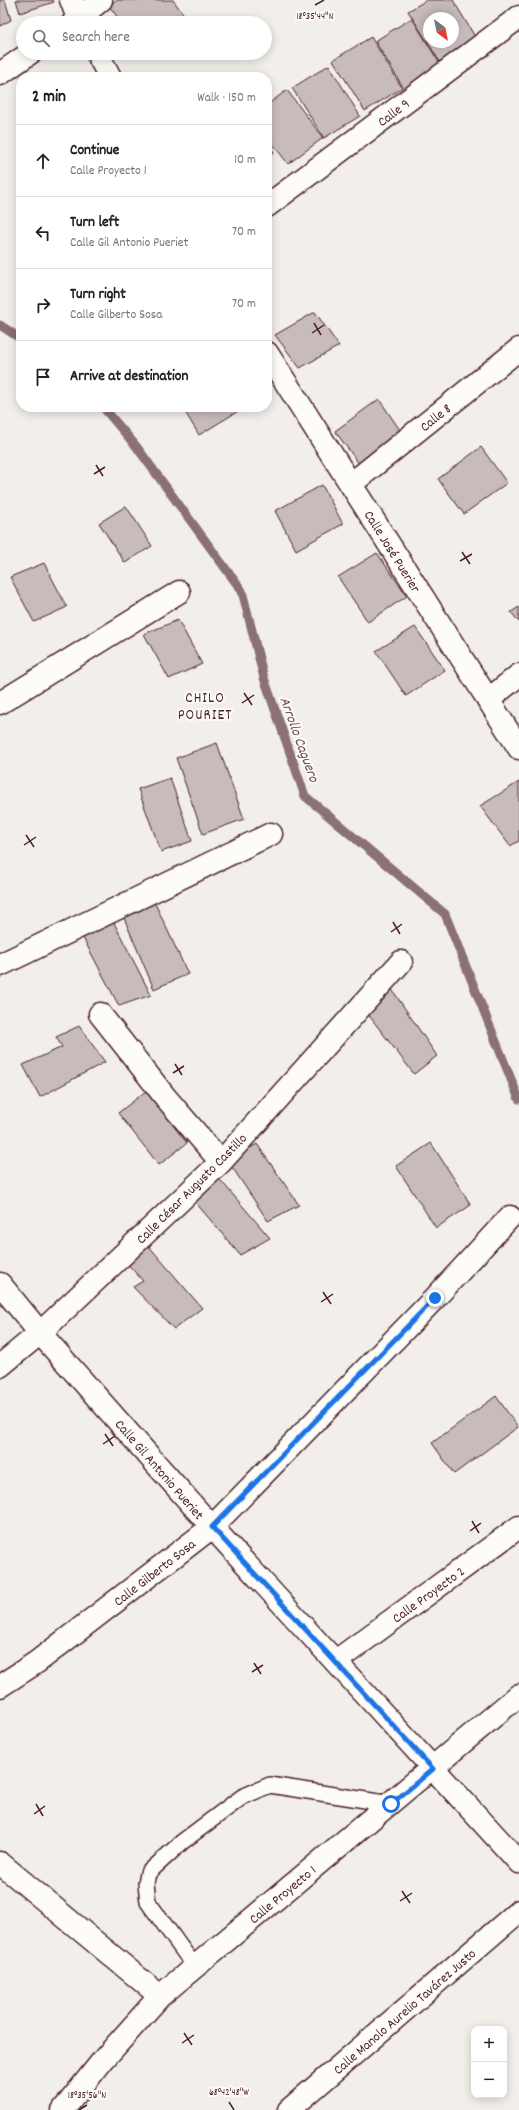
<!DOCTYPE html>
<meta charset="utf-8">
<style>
body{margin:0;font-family:Dekko,sans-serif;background:#f2f2f2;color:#222}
.controls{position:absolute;right:12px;bottom:12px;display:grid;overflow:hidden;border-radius:8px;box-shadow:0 2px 10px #0003}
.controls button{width:36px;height:36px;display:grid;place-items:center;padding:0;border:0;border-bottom:1px solid #e0e0e0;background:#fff;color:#222;font:20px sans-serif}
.compass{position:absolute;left:423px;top:12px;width:36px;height:36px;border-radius:50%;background:#fff;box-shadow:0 2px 10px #0003;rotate:147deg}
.stop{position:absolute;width:12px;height:12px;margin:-9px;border:3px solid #1a73e8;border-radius:50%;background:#fff}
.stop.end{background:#1a73e8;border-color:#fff;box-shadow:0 1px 4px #0008}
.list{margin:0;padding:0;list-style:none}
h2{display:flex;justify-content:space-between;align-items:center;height:52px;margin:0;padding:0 16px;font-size:17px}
h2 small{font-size:13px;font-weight:400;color:#767676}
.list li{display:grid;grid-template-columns:26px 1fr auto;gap:12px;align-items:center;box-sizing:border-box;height:72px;padding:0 16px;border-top:1px solid #e0e0e0}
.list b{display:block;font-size:15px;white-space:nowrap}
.list p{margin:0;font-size:13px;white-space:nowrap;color:#767676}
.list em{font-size:13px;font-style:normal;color:#767676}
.icon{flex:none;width:22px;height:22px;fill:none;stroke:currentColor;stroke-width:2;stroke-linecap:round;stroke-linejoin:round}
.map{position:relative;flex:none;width:519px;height:2110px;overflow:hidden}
.search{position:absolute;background:#fff;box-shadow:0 2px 10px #0003;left:16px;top:16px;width:256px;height:44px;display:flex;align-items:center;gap:10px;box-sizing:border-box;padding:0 14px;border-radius:22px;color:#767676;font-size:15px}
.panel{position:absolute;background:#fff;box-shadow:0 2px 10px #0003;left:16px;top:72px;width:256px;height:340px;border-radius:16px}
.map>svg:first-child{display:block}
</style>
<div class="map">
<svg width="519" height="2110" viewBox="0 0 519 2110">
<rect width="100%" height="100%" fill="#f2efeb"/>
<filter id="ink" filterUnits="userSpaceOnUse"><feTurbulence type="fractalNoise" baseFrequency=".025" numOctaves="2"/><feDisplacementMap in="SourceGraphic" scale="8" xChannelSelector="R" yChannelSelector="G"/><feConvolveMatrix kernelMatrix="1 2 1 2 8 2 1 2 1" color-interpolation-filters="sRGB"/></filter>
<g filter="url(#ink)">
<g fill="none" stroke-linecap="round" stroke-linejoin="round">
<path stroke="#8b6f75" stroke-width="9" d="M 0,325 L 21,339
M 103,407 L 136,446 L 242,591 L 264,678 L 305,796 L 445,914 L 519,1099"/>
</g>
<path fill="#c8bbbb" stroke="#4a1f2b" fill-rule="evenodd" d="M 0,0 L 5,0 L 11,20 L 0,26 Z
M 16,0 L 53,0 L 54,2 L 20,13 Z
M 116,0 L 173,0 L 185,16 L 177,23 L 122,23 L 109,6 Z
M 427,0 L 453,0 L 477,40 L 440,62 L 408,11 ZM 429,18 L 453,18 L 453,42 L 429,42 Z
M 412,18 L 443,69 L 406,92 L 375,41 Z
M 371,37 L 402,88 L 365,111 L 333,60 Z
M 329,65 L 360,116 L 324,138 L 292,88 Z
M 287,90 L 323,138 L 288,164 L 267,136 L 267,105 Z
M 267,142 L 274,152 L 267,158 Z
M 315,312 L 339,346 L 300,368 L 275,335 Z
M 379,399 L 404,436 L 365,472 L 335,431 Z
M 182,407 L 245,407 L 199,435 Z
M 481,447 L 507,483 L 464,514 L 438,479 Z
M 322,485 L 343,524 L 296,550 L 275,511 Z
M 126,506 L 152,546 L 125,563 L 99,523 Z
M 377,553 L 407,596 L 368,622 L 338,577 Z
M 44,563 L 67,607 L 34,622 L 10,577 Z
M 519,607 L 519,622 L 511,612 Z
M 178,620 L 202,664 L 169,679 L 144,634 Z
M 415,627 L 445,670 L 406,696 L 376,651 Z
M 217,743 L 244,819 L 203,834 L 176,758 Z
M 170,778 L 192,841 L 161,852 L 138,789 Z
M 519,782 L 519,841 L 510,846 L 480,806 Z
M 152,897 L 188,974 L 154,989 L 121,911 Z
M 112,919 L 151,995 L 119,1006 L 81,934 Z
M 391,988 L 437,1056 L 414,1074 L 364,1009 Z
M 79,1026 L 105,1062 L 40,1097 L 23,1065 L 62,1047 L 56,1037 Z
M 146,1091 L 187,1143 L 159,1165 L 118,1113 Z
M 431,1143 L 471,1205 L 436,1228 L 396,1166 Z
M 257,1144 L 299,1205 L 268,1221 L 228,1161 Z
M 216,1175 L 270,1238 L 240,1255 L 191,1197 Z
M 147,1244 L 202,1308 L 174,1329 L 133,1287 L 143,1281 L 124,1260 Z
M 496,1396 L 518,1427 L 454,1474 L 432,1443 Z"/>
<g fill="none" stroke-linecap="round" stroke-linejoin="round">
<defs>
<path id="service" d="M 195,1967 L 148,1902 L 146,1883 L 148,1873 L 182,1842 L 242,1797 L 270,1785 L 391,1804"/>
<path id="minor" d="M 71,0 L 80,23
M 73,23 L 101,0
M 97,53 L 110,77
M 0,74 L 30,53
M 267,206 L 519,17
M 267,353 L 519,748
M 351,484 L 519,349
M 488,700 L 519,675
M 0,703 L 179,592
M 0,965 L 271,834
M 100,1014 L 166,1098 L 221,1162
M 0,1284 L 40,1333 L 212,1527 L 519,1862
M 0,1366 L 40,1333 L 221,1162 L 401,962
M 336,1661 L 519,1527
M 0,1686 L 37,1662 L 212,1527 L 435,1298 L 510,1217
M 0,1863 L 160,1996
M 63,2110 L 103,2060 L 160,1996 L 519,1695
M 289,2110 L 519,1911"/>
</defs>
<use href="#service" stroke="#4a1f2b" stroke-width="18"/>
<use href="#minor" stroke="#4a1f2b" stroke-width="25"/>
<use href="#service" stroke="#fdfcf7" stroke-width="15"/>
<use href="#minor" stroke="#fdfcf7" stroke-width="22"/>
</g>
</g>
<g fill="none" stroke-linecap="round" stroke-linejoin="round" filter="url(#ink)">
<path stroke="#1a73e8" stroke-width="5" d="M 391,1804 L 433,1769 L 212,1527 L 435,1298"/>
</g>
<path fill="none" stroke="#4a1f2b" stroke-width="1.5" d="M 315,5 L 324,0M 314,323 L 321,335M 312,333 L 324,325M 96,465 L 103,476M 94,474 L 105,467M 462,552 L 470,564M 460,561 L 472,554M 244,693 L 252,705M 242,703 L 254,695M 26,835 L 34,847M 24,845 L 36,837M 393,922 L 400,934M 391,932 L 402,924M 175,1064 L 182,1075M 173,1073 L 184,1066M 323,1292 L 331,1304M 321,1302 L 333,1294M 105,1434 L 113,1446M 103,1444 L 115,1436M 472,1521 L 479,1533M 470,1531 L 481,1523M 254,1663 L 261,1674M 252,1672 L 263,1665M 36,1804 L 43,1816M 34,1814 L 45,1806M 402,1891 L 410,1903M 400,1901 L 412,1893M 184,2033 L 192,2045M 182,2043 L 194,2035M 229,2102 L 234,2110M 79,2110 L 87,2105"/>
<g text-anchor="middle" stroke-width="4" stroke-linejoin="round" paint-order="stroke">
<g font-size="14" fill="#4a1f2b" stroke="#fdfcf7">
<text transform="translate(393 112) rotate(-37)" y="5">Calle 9</text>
<text transform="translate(435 417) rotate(-39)" y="5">Calle 8</text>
<text transform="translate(393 551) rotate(58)" y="5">Calle José Puerier</text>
<text transform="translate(191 1188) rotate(-45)" y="5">Calle César Augusto Castillo</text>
<text transform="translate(160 1469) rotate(49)" y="5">Calle Gil Antonio Pueriet</text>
<text transform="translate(154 1572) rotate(-38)" y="5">Calle Gilberto Sosa</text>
<text transform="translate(428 1594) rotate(-36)" y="5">Calle Proyecto 2</text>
<text transform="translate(282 1894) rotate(-40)" y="5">Calle Proyecto 1</text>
<text transform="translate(404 2011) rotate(-41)" y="5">Calle Manolo Aurelio Tavárez Justo</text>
</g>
<g font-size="15" letter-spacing="1" fill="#4a1f2b" stroke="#fdfcf7">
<text x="205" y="702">CHILO<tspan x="205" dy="17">POURIET</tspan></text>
</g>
<g font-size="15" font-style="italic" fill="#704e56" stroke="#fdfcf7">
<text transform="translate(300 739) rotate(70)" y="5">Arrollo Caguero</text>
</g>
</g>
<g font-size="10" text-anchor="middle" fill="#4a1f2b" stroke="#fdfcf7" stroke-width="4" stroke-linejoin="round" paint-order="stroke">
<text x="315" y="19">18°35'44"N</text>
<text x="229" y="2095">68°42'48"W</text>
<text x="87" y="2098">18°35'56"N</text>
</g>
</svg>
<div class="controls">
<button>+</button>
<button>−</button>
</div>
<svg class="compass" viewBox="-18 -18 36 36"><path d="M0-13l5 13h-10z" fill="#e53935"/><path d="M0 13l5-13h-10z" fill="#767676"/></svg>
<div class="stop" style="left:391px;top:1804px"></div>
<div class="stop end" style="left:435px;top:1298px"></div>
<div class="search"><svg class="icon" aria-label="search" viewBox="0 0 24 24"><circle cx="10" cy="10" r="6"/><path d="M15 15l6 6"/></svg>Search here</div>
<section class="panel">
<h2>2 min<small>Walk · 150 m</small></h2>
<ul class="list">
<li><svg class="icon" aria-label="ahead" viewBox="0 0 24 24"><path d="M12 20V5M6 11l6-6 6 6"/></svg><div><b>Continue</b><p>Calle Proyecto 1</p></div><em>10 m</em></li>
<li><svg class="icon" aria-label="left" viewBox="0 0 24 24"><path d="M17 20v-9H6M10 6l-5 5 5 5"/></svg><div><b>Turn left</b><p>Calle Gil Antonio Pueriet</p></div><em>70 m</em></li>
<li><svg class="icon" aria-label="right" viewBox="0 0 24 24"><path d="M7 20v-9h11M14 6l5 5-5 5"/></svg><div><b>Turn right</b><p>Calle Gilberto Sosa</p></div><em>70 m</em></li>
<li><svg class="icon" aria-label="arrive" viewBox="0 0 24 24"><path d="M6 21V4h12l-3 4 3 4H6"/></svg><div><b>Arrive at destination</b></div></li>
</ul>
</section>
</div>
